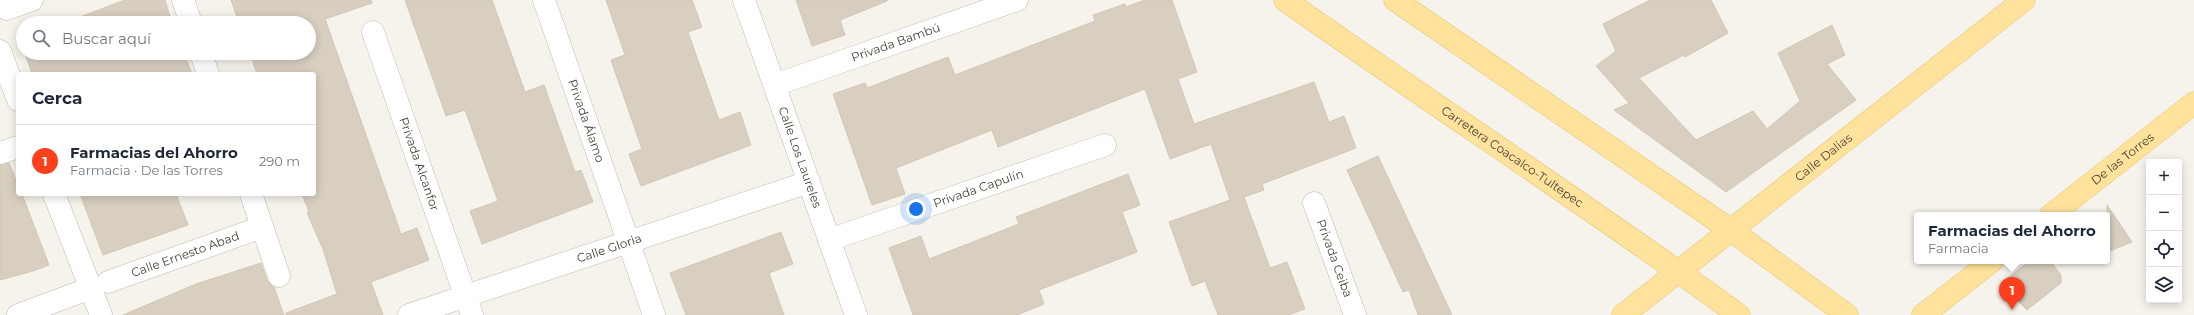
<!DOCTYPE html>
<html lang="es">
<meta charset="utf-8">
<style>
body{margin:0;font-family:Montserrat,sans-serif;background:#f6f6f7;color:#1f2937}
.controls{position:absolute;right:12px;bottom:12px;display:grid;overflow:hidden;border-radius:4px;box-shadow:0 2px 10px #0003}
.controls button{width:36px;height:36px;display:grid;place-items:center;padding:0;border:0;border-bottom:1px solid #e0e1e3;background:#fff;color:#1f2937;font:20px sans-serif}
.you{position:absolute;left:916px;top:209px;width:14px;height:14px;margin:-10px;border:3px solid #fff;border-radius:50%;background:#1a73e8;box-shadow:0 0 0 6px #1a73e833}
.badge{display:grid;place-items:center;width:26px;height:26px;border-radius:50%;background:#fc3f1d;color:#fff;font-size:13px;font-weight:700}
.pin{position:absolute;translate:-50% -33px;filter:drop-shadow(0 1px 2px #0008)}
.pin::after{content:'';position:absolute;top:21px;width:14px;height:12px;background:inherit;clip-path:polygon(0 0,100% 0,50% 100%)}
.popup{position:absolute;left:1914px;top:212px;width:196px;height:52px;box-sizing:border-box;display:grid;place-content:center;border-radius:4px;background:#fff;filter:drop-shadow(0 1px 3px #0005);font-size:13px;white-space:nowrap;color:#747a83}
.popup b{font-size:15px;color:#1f2937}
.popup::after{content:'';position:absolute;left:50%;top:100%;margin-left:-8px;border:8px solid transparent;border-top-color:#fff}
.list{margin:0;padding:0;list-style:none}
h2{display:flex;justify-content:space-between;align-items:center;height:52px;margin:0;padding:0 16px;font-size:17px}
h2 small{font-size:13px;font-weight:400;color:#747a83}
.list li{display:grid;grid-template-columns:26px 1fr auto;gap:12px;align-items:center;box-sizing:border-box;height:72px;padding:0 16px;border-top:1px solid #e0e1e3}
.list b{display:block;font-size:15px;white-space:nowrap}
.list p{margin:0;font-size:13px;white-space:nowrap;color:#747a83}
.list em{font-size:13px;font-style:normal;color:#747a83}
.icon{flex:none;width:22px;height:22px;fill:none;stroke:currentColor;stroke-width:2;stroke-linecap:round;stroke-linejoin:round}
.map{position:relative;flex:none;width:2194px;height:315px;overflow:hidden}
.search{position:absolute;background:#fff;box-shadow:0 2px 10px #0003;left:16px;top:16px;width:300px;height:44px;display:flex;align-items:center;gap:10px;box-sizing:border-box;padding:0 14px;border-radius:22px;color:#747a83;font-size:15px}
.panel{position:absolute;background:#fff;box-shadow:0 2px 10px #0003;left:16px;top:72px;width:300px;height:124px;border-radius:4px}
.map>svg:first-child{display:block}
</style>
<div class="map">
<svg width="2194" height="315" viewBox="0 0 2194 315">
<rect width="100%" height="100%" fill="#f6f3ec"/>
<path fill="#d8cfc1" stroke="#d3c7b4" d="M 125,0 L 165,0 L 172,23 L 70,23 L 73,22 L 72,20 Z
M 231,0 L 371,0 L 372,3 L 325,19 L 401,234 L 417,228 L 429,260 L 371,282 L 383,315 L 286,315 L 286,313 L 337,294 L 323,249 L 307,213 L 309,212 L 302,194 L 314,194 L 314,74 L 257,74 L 250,53 L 309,53 L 309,23 L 239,23 Z
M 405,0 L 492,0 L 525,92 L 544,85 L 575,172 L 581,170 L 593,202 L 482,244 L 470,211 L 498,201 L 465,110 L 446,116 Z
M 606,0 L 692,0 L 702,27 L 688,32 L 719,120 L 740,112 L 751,145 L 641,186 L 629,154 L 642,149 L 611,60 L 625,55 Z
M 796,0 L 887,0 L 887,1 L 840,20 L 845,35 L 812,46 Z
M 1145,0 L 1172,0 L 1197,72 L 1178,79 L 1194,124 L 1314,82 L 1329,122 L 1344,116 L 1356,148 L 1262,184 L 1264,190 L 1244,197 L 1270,268 L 1287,262 L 1305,309 L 1288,315 L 1218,315 L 1205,281 L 1192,286 L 1169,222 L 1230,200 L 1211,144 L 1170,159 L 1145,89 L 998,147 L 992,130 L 896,168 L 905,194 L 872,205 L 833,94 L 865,83 L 867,88 L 948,57 L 955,75 L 1095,21 L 1093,15 L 1125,4 L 1126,7 Z
M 1650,0 L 1711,0 L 1728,33 L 1685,57 L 1684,55 L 1639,78 L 1696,140 L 1753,111 L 1767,129 L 1800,101 L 1778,53 L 1832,25 L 1845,55 L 1827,64 L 1856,100 L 1726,192 L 1614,110 L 1629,103 L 1596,66 L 1616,51 L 1603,24 Z
M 25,53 L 184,53 L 192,74 L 32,74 Z
M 1378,156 L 1392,186 L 1452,315 L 1418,315 L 1409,290 L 1403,292 L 1382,246 L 1347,170 Z
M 9,163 L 18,185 L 18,194 L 22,194 L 49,265 L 33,271 L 0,280 L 0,165 Z
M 1128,174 L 1140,205 L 1122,212 L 1137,252 L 1039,290 L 1044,304 L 1017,315 L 913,315 L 889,248 L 921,236 L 929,259 L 1019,224 L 1016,217 Z
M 80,194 L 176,194 L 188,225 L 103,255 Z
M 2107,205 L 2132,242 L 2107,252 Z
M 781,232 L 793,264 L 769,273 L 784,315 L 686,315 L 670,273 Z
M 2030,261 L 2050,261 L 2061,275 L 2061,283 L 2027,310 L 2001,283 Z
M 261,263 L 267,280 L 274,287 L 284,315 L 123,315 L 196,284 Z"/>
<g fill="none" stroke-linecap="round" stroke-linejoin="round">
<defs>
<g id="minor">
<path d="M 183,0 L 191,23"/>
<path id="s1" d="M 544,0 L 654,315"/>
<path id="s2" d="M 744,0 L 856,315"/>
<path d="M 7,9 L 32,0"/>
<path id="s3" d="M 373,32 L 472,315"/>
<path d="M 0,51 L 18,100"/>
<path d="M 201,53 L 208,74"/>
<path id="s4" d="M 775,85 L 1017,0"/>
<path d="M 0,153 L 18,147"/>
<path d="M 54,194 L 101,315"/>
<path d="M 251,194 L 279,276"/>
<path id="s5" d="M 1314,203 L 1355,315"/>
<path id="s6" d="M 829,240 L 1105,145"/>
<path id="s7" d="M 108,282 L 262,227"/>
<path d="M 18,315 L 91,288"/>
<path id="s8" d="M 409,315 L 809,182"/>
</g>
<g id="major">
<path id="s9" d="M 1285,0 C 1435,106 1590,207 1739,315"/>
<path d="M 1395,0 L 1732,231 L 1847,315"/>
<path id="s10" d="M 2051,215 L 2194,103"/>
<path id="s11" d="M 1623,315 L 2024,0"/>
<path d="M 1923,315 L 1992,261"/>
</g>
</defs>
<use href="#minor" stroke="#c2bbae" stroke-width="23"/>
<use href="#major" stroke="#e6c16a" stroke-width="23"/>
<use href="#minor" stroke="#fff" stroke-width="22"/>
<use href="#major" stroke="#ffe39c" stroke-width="22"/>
</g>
<g text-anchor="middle" stroke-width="3.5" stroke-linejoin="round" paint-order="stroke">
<g font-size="12" fill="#4b4439" stroke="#fff">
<text dy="4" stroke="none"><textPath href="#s4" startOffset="128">Privada Bambú</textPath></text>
<text dy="4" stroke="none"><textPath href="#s1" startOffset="128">Privada Álamo</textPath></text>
<text dy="4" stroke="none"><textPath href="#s2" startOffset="167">Calle Los Laureles</textPath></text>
<text dy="4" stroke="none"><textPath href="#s9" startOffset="276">Carretera Coacalco-Tultepec</textPath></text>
<text dy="4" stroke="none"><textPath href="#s11" startOffset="255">Calle Dalias</textPath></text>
<text dy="4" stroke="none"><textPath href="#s10" startOffset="91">De las Torres</textPath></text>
<text dy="4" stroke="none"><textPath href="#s3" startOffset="140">Privada Alcanfor</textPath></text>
<text dy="4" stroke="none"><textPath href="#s6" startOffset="158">Privada Capulín</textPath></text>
<text dy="4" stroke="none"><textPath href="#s8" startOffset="211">Calle Gloria</textPath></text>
<text dy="4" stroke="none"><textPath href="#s7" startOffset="82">Calle Ernesto Abad</textPath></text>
<text dy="4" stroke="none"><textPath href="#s5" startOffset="59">Privada Ceiba</textPath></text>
</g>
</g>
</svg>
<div class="controls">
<button>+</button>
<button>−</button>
<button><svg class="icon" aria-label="locate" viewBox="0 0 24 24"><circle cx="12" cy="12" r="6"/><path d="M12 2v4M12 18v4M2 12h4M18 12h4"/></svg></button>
<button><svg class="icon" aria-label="layers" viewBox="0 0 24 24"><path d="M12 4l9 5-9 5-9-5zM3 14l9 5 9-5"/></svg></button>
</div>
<div class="you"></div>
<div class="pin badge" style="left:2012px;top:310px">1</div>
<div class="popup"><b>Farmacias del Ahorro</b>Farmacia</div>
<div class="search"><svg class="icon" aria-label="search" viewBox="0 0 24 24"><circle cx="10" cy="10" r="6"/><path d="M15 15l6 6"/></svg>Buscar aquí</div>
<section class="panel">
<h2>Cerca<small></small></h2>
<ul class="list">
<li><span class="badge">1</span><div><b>Farmacias del Ahorro</b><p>Farmacia · De las Torres</p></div><em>290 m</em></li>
</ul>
</section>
</div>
